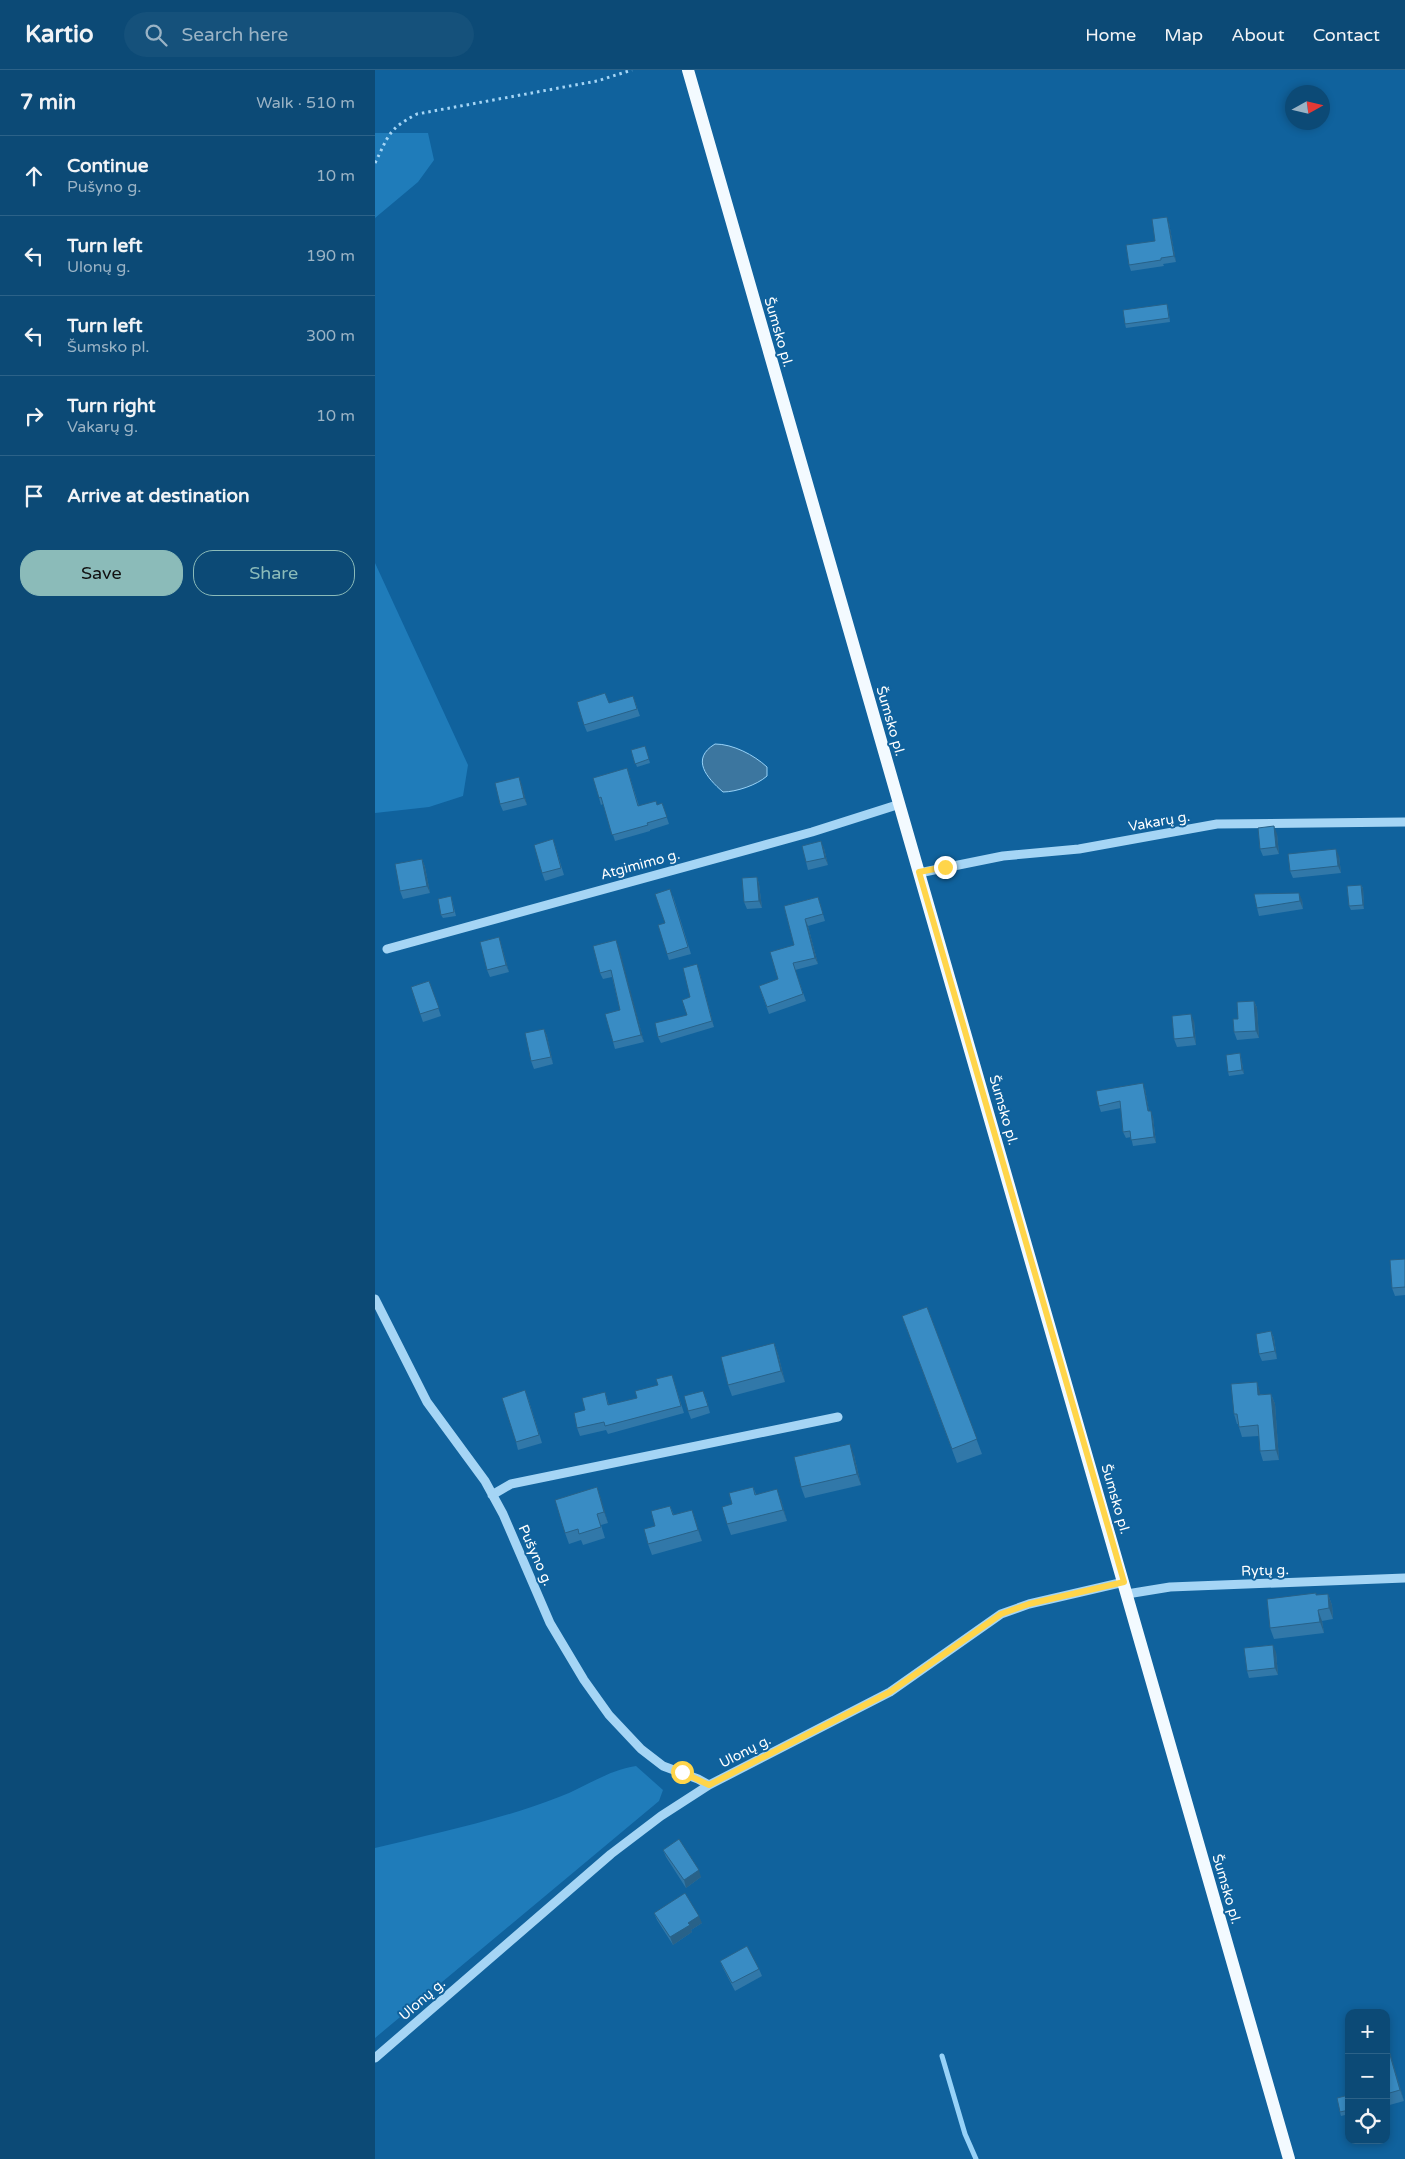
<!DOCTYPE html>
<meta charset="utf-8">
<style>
body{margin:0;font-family:"Varela Round",sans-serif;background:#15517b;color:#f1f3f6}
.controls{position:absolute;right:15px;bottom:15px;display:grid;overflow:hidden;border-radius:10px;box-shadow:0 2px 8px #0003}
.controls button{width:45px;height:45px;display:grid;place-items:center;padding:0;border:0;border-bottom:1px solid #2c6288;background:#0c4a76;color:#f1f3f6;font:25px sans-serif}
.compass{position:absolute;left:910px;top:15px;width:45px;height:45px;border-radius:50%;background:#0c4a76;box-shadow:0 2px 8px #0003;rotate:82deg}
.stop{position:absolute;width:15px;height:15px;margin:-11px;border:4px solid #ffd54a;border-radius:50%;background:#fff}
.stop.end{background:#ffd54a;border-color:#fff;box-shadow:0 1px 5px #0008}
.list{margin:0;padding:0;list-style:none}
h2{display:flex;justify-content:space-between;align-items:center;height:65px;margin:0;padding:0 20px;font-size:21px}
h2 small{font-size:16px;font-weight:400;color:#9ab3c5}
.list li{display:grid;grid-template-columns:32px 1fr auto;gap:15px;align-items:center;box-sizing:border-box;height:80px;padding:0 20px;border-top:1px solid #2c6288}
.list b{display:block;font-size:19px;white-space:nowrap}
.list p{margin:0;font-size:16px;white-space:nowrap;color:#9ab3c5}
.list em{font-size:16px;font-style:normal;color:#9ab3c5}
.actions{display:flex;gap:10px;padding:15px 20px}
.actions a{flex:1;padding:11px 0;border:1px solid #8bbbb9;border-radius:20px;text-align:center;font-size:18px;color:#8bbbb9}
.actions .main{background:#8bbbb9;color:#111}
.icon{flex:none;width:28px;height:28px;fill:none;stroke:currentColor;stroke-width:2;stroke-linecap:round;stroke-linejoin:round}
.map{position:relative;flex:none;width:1030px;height:2089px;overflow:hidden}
header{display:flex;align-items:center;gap:30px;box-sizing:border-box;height:70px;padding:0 25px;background:#0c4a76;border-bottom:1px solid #2c6288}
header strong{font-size:24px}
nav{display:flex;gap:28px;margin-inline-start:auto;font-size:18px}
.search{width:350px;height:45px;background:#15517b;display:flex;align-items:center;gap:12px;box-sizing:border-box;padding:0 18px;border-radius:28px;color:#9ab3c5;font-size:19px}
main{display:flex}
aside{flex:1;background:#0c4a76}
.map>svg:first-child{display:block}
</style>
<header>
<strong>Kartio</strong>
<div class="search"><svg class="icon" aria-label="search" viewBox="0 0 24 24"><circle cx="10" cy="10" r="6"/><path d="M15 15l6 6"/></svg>Search here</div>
<nav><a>Home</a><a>Map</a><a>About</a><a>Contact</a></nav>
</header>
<main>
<aside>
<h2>7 min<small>Walk · 510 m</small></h2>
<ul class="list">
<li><svg class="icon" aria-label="ahead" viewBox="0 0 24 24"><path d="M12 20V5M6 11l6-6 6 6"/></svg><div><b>Continue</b><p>Pušyno g.</p></div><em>10 m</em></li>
<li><svg class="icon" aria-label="left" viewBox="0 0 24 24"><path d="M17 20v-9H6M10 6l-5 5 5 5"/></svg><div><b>Turn left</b><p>Ulonų g.</p></div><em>190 m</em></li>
<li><svg class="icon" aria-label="left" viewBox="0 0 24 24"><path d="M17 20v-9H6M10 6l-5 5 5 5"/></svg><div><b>Turn left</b><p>Šumsko pl.</p></div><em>300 m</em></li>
<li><svg class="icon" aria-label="right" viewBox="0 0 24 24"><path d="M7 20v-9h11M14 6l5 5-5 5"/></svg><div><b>Turn right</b><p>Vakarų g.</p></div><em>10 m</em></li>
<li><svg class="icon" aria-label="arrive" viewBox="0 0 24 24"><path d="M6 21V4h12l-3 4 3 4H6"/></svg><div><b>Arrive at destination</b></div></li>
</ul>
<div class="actions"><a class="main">Save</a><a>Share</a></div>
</aside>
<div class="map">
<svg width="1030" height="2089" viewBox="0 0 1030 2089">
<rect width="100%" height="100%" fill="#10629d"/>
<path fill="#1f7cba" d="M 0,63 L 53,63 L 59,90 L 43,112 L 0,148 Z
M 0,493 L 93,695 L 88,726 L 54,737 L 0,743 Z
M 261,1696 L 288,1720 L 284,1731 L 0,1968 L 0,1778 C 62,1763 125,1750 184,1727 C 211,1717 233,1700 261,1696 Z"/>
<path fill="#3c769f" stroke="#97d2f8" d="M 340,674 C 358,674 379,685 392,697 L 392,706 C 382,715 361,722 348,722 C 332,708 315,689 340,674 Z"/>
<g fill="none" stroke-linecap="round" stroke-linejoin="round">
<path stroke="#97d2f8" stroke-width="5" d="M 567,1986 L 590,2064 L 601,2089"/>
<path stroke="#a5d5f5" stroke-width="3" stroke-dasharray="2.5 4" stroke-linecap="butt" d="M 0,93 C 14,65 13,59 42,44 L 222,11 L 257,0"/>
<path stroke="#a5d5f5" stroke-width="9" d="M 544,803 L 628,786 L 704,779 L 842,754 L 1030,752
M 12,879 L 437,762 L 525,734
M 0,1229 L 52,1332 L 110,1411 L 128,1444 L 175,1553 L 209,1610 L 234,1645 L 266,1679 L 288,1696 L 323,1709 L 334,1715
M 117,1425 L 136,1414 L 463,1347
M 752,1524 L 795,1517 L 1030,1508
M 0,1988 L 236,1784 L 286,1746 L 334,1715 L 515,1622 L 626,1544 L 654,1534 L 749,1512"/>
<path stroke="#f3faff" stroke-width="12" d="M 313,0 L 914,2089"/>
</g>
<path fill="#3178a9" d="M 794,153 L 801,192 L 788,194 L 789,196 L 756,201 L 754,195 L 780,171 Z
M 793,237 L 795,252 L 751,258 L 750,254 Z
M 258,626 L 265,646 L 212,662 L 209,655 L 234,633 Z
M 270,676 L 275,693 L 262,697 L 256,680 Z
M 252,698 L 264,736 L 282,735 L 287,733 L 294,754 L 275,760 L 275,761 L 240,771 L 228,734 L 226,735 L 224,728 Z
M 144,707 L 152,735 L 128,741 L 125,734 Z
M 902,764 L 904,784 L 888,786 L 885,779 Z
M 178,769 L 189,805 L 170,811 L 167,803 Z
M 449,778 L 453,795 L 433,800 L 431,792 Z
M 964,786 L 966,803 L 918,808 L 915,801 Z
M 47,789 L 50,797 L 55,823 L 28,829 L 25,821 Z
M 382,807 L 384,814 L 387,838 L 372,839 L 369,832 Z
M 986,815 L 988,818 L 989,839 L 976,840 L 974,836 Z
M 298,826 L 316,884 L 294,890 L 292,884 L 290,853 Z
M 443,827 L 450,851 L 433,856 L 443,894 L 420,900 L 431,931 L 394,944 L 384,916 L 403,909 L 419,875 L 409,836 Z
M 77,830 L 81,846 L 68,848 L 66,845 Z
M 927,830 L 928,839 L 884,846 L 882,838 Z
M 124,867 L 134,902 L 115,907 L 112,900 Z
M 241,870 L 269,972 L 240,979 L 238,972 L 245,940 L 237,907 L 228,909 L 225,903 Z
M 324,900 L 339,957 L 286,973 L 283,967 L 312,945 L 315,927 Z
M 54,911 L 66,946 L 48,952 L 36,917 Z
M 879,931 L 882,938 L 884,968 L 862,970 L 859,962 L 863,949 Z
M 819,951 L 821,975 L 802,977 L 799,969 Z
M 169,959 L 172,966 L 178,994 L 159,999 L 156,991 Z
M 865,983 L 866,987 L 869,1004 L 854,1006 L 853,1002 Z
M 770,1019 L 774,1041 L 778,1047 L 781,1073 L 758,1076 L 756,1067 L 751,1068 L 748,1062 L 746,1038 L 726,1042 L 724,1036 Z
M 1030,1189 L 1030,1225 L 1020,1226 L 1017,1218 Z
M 552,1237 L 607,1384 L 582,1393 L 527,1246 Z
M 896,1261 L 899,1268 L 902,1289 L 887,1291 L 884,1284 Z
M 399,1273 L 403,1284 L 410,1312 L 357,1326 L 353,1315 Z
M 299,1312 L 309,1343 L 233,1364 L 231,1360 L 205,1366 L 202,1358 L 210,1340 L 230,1322 L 234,1335 L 262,1328 Z
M 882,1312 L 885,1324 L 896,1324 L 900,1334 L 904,1390 L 888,1391 L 885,1381 L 884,1366 L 867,1367 L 863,1354 L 862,1354 L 859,1344 Z
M 153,1328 L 167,1373 L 143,1380 L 141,1372 Z
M 331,1328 L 335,1343 L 316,1349 L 313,1341 Z
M 479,1385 L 486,1415 L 430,1428 L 426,1417 Z
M 222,1417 L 233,1453 L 226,1455 L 230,1468 L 208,1475 L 206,1470 L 194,1474 L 190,1463 Z
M 378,1417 L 381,1424 L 406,1430 L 412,1451 L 356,1465 L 352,1454 L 357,1434 Z
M 295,1436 L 299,1445 L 317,1440 L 327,1471 L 277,1485 L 273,1474 L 280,1456 Z
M 953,1524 L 957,1535 L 958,1549 L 947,1551 L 949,1563 L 899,1569 L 895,1558 L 942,1525 Z
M 901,1582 L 903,1605 L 874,1608 L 872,1601 Z
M 288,1780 L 326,1807 L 311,1818 L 291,1787 Z
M 279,1843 L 327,1853 L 316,1860 L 317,1862 L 298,1875 L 282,1850 Z
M 345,1891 L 384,1899 L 387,1906 L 360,1921 L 348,1898 Z
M 1011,1970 L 1029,2031 L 1011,2036 Z
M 974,2025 L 974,2044 L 966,2046 L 965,2042 Z"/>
<path fill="#286289" d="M 792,147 L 794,153 L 801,192 L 799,186 Z
M 144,707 L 147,715 L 152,735 L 149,728 Z
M 899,756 L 902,764 L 904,784 L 901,777 Z
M 446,771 L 449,778 L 453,795 L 450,788 Z
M 961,779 L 964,786 L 966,803 L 963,796 Z
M 47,789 L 50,797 L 55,823 L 52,816 Z
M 382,807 L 384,814 L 387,838 L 384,831 Z
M 986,815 L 988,818 L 989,839 L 988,835 Z
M 924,823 L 927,830 L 928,839 L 925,831 Z
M 430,849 L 433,856 L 443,894 L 440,888 Z
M 124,867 L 134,902 L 131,895 Z
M 241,870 L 244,877 L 269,972 L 266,965 Z
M 322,894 L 324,900 L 339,957 L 337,951 Z
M 879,931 L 882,938 L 884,968 L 881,961 Z
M 816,944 L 819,951 L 821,975 L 819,967 Z
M 169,959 L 172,966 L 178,994 L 176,987 Z
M 865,983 L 866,987 L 869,1004 L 867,1000 Z
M 768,1013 L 770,1019 L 775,1047 L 773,1041 Z
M 776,1041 L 778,1047 L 781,1073 L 779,1067 Z
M 896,1261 L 899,1268 L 902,1289 L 900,1281 Z
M 399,1273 L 403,1284 L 410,1312 L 406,1301 Z
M 882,1312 L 885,1322 L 886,1335 L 883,1325 Z
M 896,1324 L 900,1334 L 904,1390 L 901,1380 Z
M 475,1374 L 479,1385 L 486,1415 L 482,1404 Z
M 222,1417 L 226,1428 L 233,1453 L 229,1442 Z
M 402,1419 L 406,1430 L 412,1451 L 408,1440 Z
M 317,1440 L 321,1451 L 327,1471 L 323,1460 Z
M 953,1524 L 957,1535 L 958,1549 L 954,1538 Z
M 943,1540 L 947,1551 L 949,1563 L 945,1552 Z
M 898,1575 L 901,1582 L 903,1605 L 900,1598 Z
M 324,1800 L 326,1807 L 311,1818 L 309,1810 Z
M 324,1846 L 327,1853 L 316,1860 L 317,1862 L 298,1875 L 295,1867 L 313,1853 Z
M 1011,1970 L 1013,1975 L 1029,2031 L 1025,2020 Z"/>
<path fill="#398cc4" stroke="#286289" d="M 792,147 L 799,186 L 786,188 L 786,190 L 754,195 L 751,175 L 780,171 L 777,149 Z
M 792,234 L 794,248 L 750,254 L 748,240 Z
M 230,623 L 234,633 L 258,626 L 262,639 L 209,655 L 202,632 Z
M 270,676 L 274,689 L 260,694 L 256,680 Z
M 252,698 L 263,736 L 281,731 L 282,735 L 287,733 L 292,747 L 272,753 L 273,755 L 237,765 L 226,727 L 224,728 L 218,708 Z
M 144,707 L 149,728 L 125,734 L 120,713 Z
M 899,756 L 901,777 L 885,779 L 883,758 Z
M 178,769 L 186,798 L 167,803 L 159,775 Z
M 446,771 L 450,788 L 431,792 L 427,776 Z
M 961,779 L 963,796 L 915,801 L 913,784 Z
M 47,789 L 52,816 L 25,821 L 20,794 Z
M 382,807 L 384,831 L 369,832 L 367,808 Z
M 986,815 L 988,835 L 974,836 L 972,816 Z
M 295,819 L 313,877 L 292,884 L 283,855 L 290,853 L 280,824 Z
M 924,823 L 925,831 L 882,838 L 879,824 Z
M 76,826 L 79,842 L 66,845 L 63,829 Z
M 443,827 L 448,844 L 430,849 L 440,888 L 418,893 L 428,924 L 392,937 L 384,916 L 403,909 L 395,882 L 419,875 L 409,836 Z
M 124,867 L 131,895 L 112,900 L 105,872 Z
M 241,870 L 266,965 L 238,972 L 230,944 L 245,940 L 236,900 L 225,903 L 218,876 Z
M 322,894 L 337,951 L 283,967 L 280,953 L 312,945 L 307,930 L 315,927 L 308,898 Z
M 54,911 L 64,938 L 45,944 L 36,917 Z
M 879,931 L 881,961 L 859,962 L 858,949 L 863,949 L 862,932 Z
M 816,944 L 819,967 L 799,969 L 797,946 Z
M 169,959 L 176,987 L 156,991 L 150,963 Z
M 865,983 L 867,1000 L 853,1002 L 851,985 Z
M 768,1013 L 773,1041 L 776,1041 L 779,1067 L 756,1070 L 755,1061 L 748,1062 L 745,1031 L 724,1036 L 721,1021 Z
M 1030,1189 L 1030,1217 L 1017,1218 L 1015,1190 Z
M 552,1237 L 602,1369 L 577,1379 L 527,1246 Z
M 896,1261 L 900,1281 L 884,1284 L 881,1264 Z
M 399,1273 L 406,1301 L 353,1315 L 346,1287 Z
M 297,1305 L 306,1336 L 230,1356 L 229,1352 L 202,1358 L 199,1343 L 210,1340 L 207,1328 L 230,1322 L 233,1335 L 262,1328 L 260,1321 L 283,1315 L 281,1309 Z
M 882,1312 L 883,1325 L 896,1324 L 901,1380 L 885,1381 L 883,1355 L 864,1357 L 862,1344 L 859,1344 L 856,1314 Z
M 150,1320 L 164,1365 L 141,1372 L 127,1328 Z
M 328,1321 L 333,1336 L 313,1341 L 309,1326 Z
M 475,1374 L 482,1404 L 426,1417 L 419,1387 Z
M 222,1417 L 229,1442 L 222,1444 L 226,1457 L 204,1464 L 203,1459 L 190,1463 L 180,1430 Z
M 378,1417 L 380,1425 L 402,1419 L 408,1440 L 352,1454 L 347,1437 L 357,1434 L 354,1423 Z
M 295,1436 L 298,1445 L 317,1440 L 323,1460 L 273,1474 L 269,1459 L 280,1456 L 276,1441 Z
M 941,1523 L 941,1525 L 953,1524 L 954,1538 L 943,1540 L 945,1552 L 895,1558 L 892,1529 Z
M 898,1575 L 900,1598 L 872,1601 L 869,1578 Z
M 304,1769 L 324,1800 L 309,1810 L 288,1780 Z
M 310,1823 L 324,1846 L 313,1853 L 315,1855 L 295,1867 L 279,1843 Z
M 372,1876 L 384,1899 L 357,1913 L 345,1891 Z
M 1011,1971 L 1025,2020 L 1011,2024 Z
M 974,2025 L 974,2040 L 965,2042 L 962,2028 Z"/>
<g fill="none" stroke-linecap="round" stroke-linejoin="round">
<path stroke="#ffd54a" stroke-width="6" d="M 307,1702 L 334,1715 L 515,1622 L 626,1544 L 654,1534 L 749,1512 L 544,802 L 570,797"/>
</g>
<g text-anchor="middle" stroke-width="4" stroke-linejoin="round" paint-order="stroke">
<g font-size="14" fill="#fff" stroke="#10629d">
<text transform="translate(404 262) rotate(74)" y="5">Šumsko pl.</text>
<text transform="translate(516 651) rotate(74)" y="5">Šumsko pl.</text>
<text transform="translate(784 751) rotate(-10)" y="5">Vakarų g.</text>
<text transform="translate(265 794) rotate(-15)" y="5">Atgimimo g.</text>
<text transform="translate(629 1040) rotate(74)" y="5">Šumsko pl.</text>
<text transform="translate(741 1429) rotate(74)" y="5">Šumsko pl.</text>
<text transform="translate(161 1485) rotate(66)" y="5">Pušyno g.</text>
<text transform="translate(890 1500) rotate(-2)" y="5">Rytų g.</text>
<text transform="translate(370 1681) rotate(-27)" y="5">Ulonų g.</text>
<text transform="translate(852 1819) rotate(74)" y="5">Šumsko pl.</text>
<text transform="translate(47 1929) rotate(-41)" y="5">Ulonų g.</text>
</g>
</g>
</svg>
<div class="controls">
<button>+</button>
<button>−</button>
<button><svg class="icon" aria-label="locate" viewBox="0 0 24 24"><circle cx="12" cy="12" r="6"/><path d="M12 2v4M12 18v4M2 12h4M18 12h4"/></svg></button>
</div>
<svg class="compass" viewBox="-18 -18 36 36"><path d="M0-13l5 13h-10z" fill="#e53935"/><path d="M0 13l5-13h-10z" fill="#9ab3c5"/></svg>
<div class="stop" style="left:307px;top:1702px"></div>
<div class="stop end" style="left:570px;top:797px"></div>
</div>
</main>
